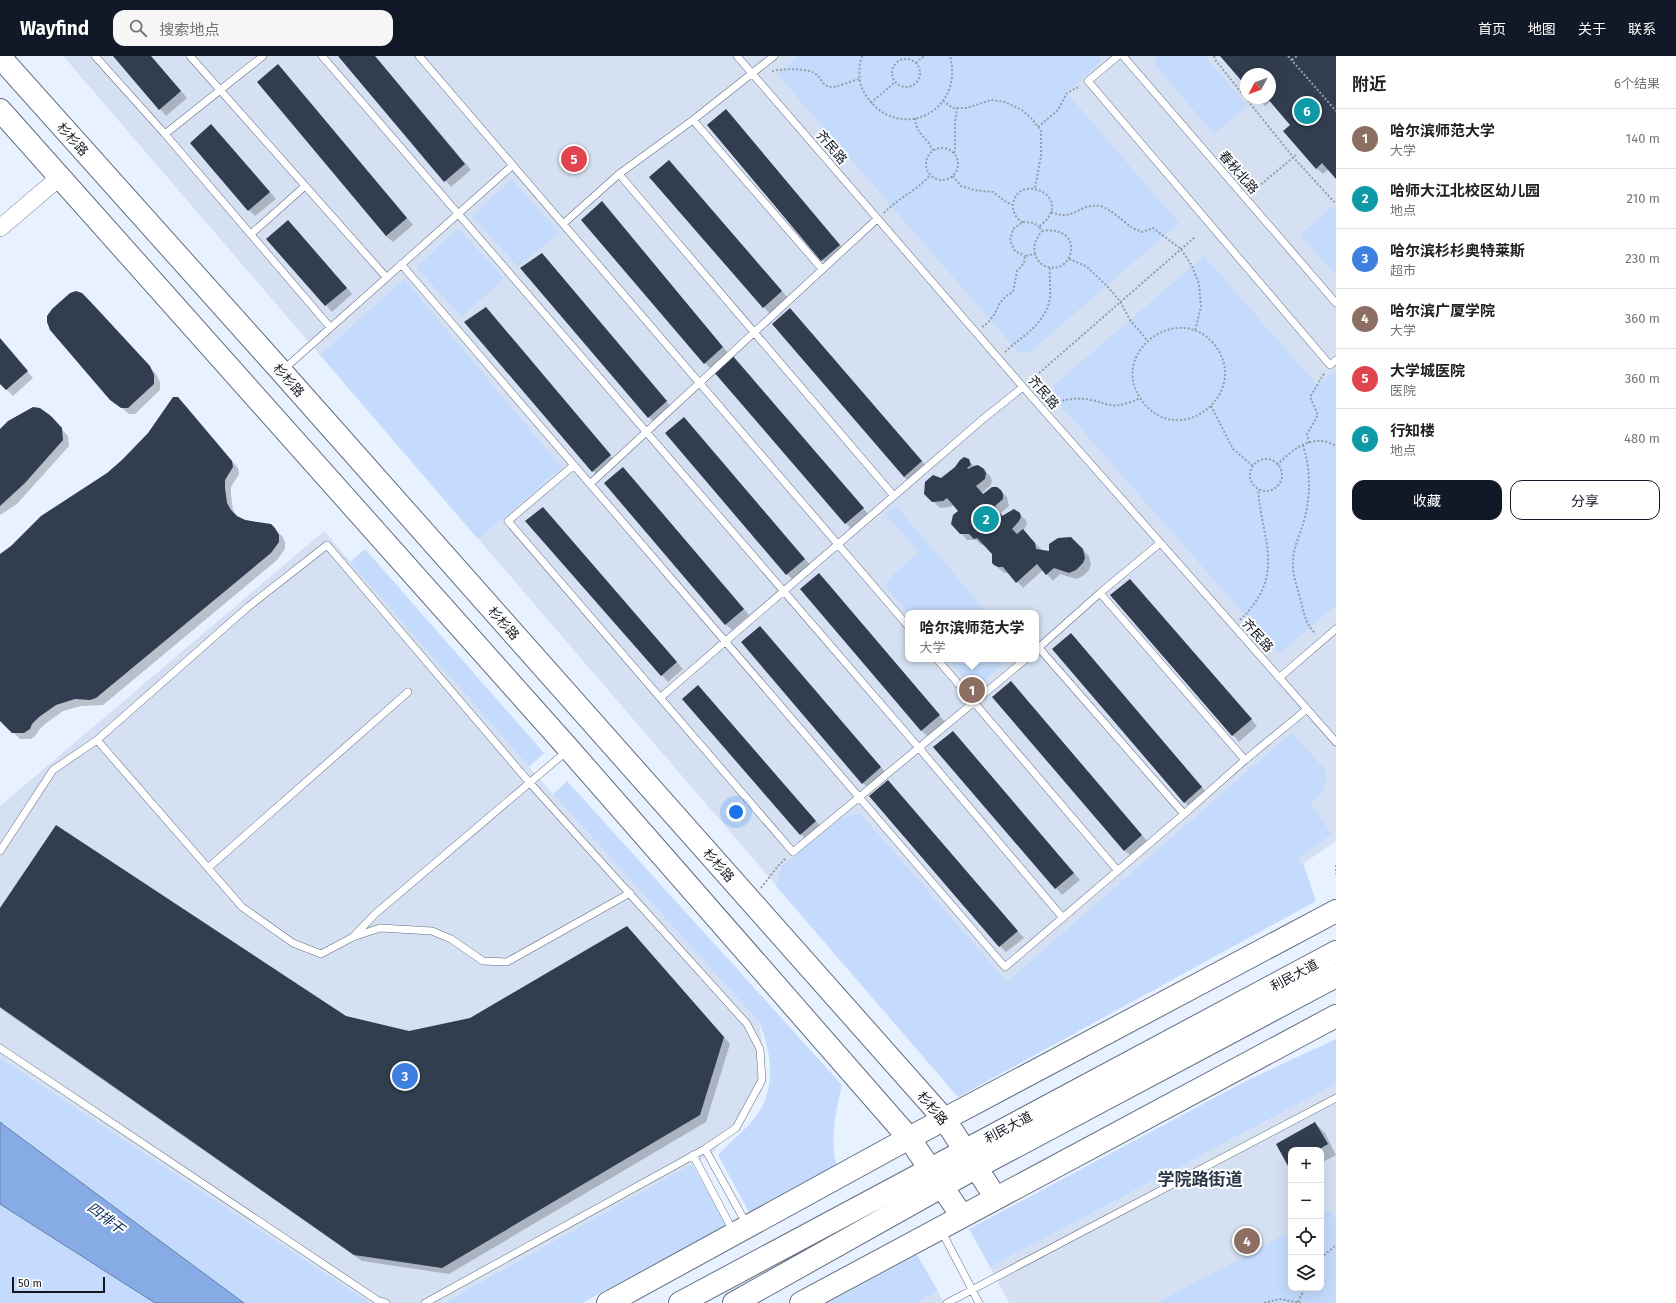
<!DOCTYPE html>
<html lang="zh">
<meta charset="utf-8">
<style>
body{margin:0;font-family:"Fira Sans","Noto Sans SC",sans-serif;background:#f6f6f6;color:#202124}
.controls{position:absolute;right:12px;bottom:12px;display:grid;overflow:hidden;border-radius:8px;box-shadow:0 4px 16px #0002}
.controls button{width:36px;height:36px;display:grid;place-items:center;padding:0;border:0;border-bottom:1px solid #e0e0e0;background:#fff;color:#202124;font:20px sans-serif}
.compass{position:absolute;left:1240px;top:12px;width:36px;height:36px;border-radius:50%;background:#fff;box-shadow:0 4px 16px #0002;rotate:229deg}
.scale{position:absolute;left:12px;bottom:10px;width:93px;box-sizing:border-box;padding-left:4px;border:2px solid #12171f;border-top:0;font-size:11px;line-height:14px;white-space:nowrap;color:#12171f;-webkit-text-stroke:3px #fdfefd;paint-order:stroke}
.you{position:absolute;left:736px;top:756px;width:14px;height:14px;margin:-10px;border:3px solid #fff;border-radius:50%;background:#1a73e8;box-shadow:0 0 0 6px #1a73e833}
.badge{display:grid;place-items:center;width:26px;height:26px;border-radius:50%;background:#111827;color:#fff;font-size:13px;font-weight:700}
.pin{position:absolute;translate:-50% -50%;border:2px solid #fff;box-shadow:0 1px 4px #0006}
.popup{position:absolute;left:905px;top:554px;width:134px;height:52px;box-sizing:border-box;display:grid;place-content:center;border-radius:8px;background:#fff;filter:drop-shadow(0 1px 3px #0005);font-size:13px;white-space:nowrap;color:#757577}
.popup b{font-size:15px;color:#202124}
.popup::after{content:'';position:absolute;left:50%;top:100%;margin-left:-8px;border:8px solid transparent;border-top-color:#fff}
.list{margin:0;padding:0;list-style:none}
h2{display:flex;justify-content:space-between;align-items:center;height:52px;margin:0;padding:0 16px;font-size:17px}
h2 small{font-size:13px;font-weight:400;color:#757577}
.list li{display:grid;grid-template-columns:26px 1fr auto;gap:12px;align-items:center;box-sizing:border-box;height:60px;padding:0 16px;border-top:1px solid #e0e0e0}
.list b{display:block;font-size:15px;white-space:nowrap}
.list p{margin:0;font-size:13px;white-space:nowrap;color:#757577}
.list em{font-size:13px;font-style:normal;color:#757577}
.actions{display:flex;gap:8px;padding:12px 16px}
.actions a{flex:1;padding:9px 0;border:1px solid #111827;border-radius:12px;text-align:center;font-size:14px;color:#111827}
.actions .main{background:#111827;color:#fff}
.icon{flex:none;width:22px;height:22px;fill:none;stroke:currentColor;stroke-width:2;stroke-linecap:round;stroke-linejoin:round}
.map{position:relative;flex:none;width:1336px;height:1247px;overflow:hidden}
header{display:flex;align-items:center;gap:24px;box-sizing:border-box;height:56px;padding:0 20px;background:#111827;color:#fff}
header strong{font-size:19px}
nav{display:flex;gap:22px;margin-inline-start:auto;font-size:14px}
.search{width:280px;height:36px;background:#f6f6f6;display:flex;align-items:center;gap:10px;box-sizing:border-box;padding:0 14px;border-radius:12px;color:#757577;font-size:15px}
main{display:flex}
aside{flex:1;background:#fff}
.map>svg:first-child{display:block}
</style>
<header>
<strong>Wayfind</strong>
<div class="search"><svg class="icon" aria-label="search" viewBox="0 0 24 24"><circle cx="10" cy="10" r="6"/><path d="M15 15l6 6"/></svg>搜索地点</div>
<nav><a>首页</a><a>地图</a><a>关于</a><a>联系</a></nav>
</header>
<main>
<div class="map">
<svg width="1336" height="1247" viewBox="0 0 1336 1247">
<rect width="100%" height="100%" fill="#e8f1ff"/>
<path fill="#d5e1f2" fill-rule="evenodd" d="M 63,0 L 1336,0 L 1336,785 L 1303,808 L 1316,845 L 958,1041 ZM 1246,18 L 1270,18 L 1270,42 L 1246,42 ZM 908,557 L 1036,557 L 1036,603 L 908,603 Z
M 324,475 L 529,711 L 759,966 L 763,994 L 762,1035 L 713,1097 L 442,1247 L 370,1247 L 0,1002 L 0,750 Z
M 1336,1028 L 1336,1247 L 1009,1247 L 990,1211 ZM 1291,1094 L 1321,1094 L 1321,1232 L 1291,1232 Z
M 938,1235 L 944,1247 L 916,1247 Z"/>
<path fill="#c5dbfd" d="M 798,0 L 1098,0 L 1102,5 L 1067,37 L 1179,167 L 1029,297 L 1017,295 L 777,18 Z
M 1156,0 L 1205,0 L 1247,50 L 1214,78 L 1155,9 Z
M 512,123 L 559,177 L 518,211 L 472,160 Z
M 1333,150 L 1336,153 L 1336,219 L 1300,179 Z
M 458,172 L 504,222 L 462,261 L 416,211 Z
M 1204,200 L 1317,329 L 1336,314 L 1336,549 L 1279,598 L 1054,342 L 1054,329 Z
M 404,223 L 562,412 L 478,483 L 320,299 Z
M 895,449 L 988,557 L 908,557 L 885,530 L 892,519 L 919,496 L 885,457 Z
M 365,493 L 544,697 L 529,711 L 350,506 Z
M 948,603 L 1008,603 L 974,633 Z
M 1291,677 L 1325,713 L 1326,723 L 1322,736 L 1311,748 L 1332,778 L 1298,802 L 1303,808 L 1316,845 L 958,1041 L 776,830 L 781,811 L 841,762 L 860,757 L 1007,926 Z
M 567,725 L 842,1029 C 836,1057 829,1082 837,1110 L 749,1156 L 718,1099 C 729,1086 744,1076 755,1062 C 777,1033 772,997 759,966 L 553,738 Z
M 1336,983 L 1336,1028 L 990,1211 L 969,1173 L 1246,1025 Z
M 0,1002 L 370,1247 L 0,1247 Z
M 692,1108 L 726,1169 L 582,1247 L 443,1247 Z
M 1330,1154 L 1336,1163 L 1336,1247 L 1157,1247 L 1291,1175 L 1291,1232 L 1321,1232 L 1321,1159 Z
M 917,1199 L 938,1235 L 916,1247 L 827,1247 Z"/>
<path fill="#87ace5" stroke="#647faa" d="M 0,1066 L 5,1070 L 244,1247 L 155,1247 L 0,1148 Z"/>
<path fill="#0003" d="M 114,0 L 151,0 L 187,42 L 166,60 Z
M 340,0 L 375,0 L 471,114 L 451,131 Z
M 1221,0 L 1336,0 L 1336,122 L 1329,113 L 1323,118 L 1316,112 L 1291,69 L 1271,45 L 1265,50 L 1257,42 L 1270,42 L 1270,18 L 1246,18 L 1246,29 Z
M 278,9 L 413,169 L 393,186 L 386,180 Z
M 732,61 L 846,196 L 828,211 L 708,69 Z
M 218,76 L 276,143 L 255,160 L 249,154 Z
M 675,112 L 788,242 L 770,258 L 650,121 Z
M 602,147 L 729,298 L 711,313 L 705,307 Z
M 295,172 L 352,238 L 332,256 L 268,183 Z
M 548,205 L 672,352 L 655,368 L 522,213 Z
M 94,249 L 156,318 L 160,326 L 160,334 L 135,358 L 129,358 L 111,343 Z
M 790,253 L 928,412 L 911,427 L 904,421 Z
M 492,259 L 616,406 L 599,422 L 466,267 Z
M 0,283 L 33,322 L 13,340 L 0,327 Z
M 738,306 L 869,459 L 852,474 L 846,467 Z
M 185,349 L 238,412 L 239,418 L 231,431 L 231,439 L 233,454 L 237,461 L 275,473 L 282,480 L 285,486 L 285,493 L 277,504 L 103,649 L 81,650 L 63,655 L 45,668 L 39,674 L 36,679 L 31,683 L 20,683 L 0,663 L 0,499 L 108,417 L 149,378 Z
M 684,362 L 811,510 L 793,524 L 787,518 Z
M 52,363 L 68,380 L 69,390 L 17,448 L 0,459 L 0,374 Z
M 968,404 L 974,410 L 983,413 L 990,420 L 992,424 L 991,429 L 982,437 L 984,439 L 1000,434 L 1007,441 L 1009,450 L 1001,457 L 1003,461 L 1019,458 L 1026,464 L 1027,468 L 1023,475 L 1042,494 L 1050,496 L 1070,482 L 1089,500 L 1091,509 L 1089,514 L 1083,520 L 1076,523 L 1060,518 L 1053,525 L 1043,514 L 1023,532 L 1009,517 L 1005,517 L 999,513 L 993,506 L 993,498 L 984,488 L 981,489 L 976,484 L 967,484 L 961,477 L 959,455 L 954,449 L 949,451 L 940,452 L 925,437 L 941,423 Z
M 629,418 L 749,559 L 732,574 L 725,568 Z
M 550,459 L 683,613 L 668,626 L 526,465 Z
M 825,524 L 945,666 L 928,681 L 921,674 Z
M 1136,530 L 1257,670 L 1239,686 L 1112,540 Z
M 760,571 L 887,718 L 869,733 L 863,727 Z
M 1077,585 L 1208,738 L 1191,752 L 1184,746 Z
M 1017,633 L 1148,786 L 1131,800 L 1124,794 Z
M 704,637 L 822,772 L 807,785 L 683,643 Z
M 959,682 L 1080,824 L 1062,839 L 935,691 Z
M 894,732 L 1024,882 L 1006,896 L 1000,890 Z
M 0,854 L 346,961 L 409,976 L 470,963 L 633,878 L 730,988 L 706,1066 L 449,1218 L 362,1205 L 0,952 Z
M 1315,1067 L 1325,1077 L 1336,1099 L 1321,1107 L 1321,1094 L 1291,1094 L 1291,1112 L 1277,1089 Z"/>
<path fill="#323e50" d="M 113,0 L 151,0 L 181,35 L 159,54 Z
M 338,0 L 375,0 L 465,108 L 444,126 Z
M 1220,0 L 1336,0 L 1336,123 L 1322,107 L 1316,113 L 1283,75 L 1290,69 L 1267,42 L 1270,42 L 1270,18 L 1246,18 L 1246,30 Z
M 278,8 L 407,162 L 386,180 L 257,26 Z
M 726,53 L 840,189 L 821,205 L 707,69 Z
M 211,68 L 270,136 L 248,155 L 190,87 Z
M 669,104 L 782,235 L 763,252 L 649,121 Z
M 602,145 L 723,291 L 704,308 L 581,164 Z
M 288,164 L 347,232 L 325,250 L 266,183 Z
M 542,197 L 667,345 L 648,362 L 520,212 Z
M 76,235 L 82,237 L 87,242 L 150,310 L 154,319 L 154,328 L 128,352 L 121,352 L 110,344 L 50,274 L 47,266 L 47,260 L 52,253 L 70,237 Z
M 486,251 L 611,399 L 592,416 L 464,266 Z
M 790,252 L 922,405 L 904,421 L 772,268 Z
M 0,282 L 28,315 L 6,334 L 0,328 Z
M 732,299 L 864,452 L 845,468 L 713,315 Z
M 173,341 L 178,341 L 232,405 L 233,411 L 225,424 L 225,432 L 227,447 L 231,454 L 237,460 L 245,464 L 271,468 L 275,472 L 279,479 L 279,486 L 271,497 L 96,642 L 90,644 L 75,643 L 56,649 L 39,661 L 32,668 L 30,673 L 24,677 L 12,677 L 0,665 L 0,498 L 11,490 L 41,460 L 107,417 L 122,404 L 148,377 Z
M 33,351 L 40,352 L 51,360 L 62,372 L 63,384 L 25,427 L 0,450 L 0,373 L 8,365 Z
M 684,361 L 805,503 L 786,519 L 665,377 Z
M 964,401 L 969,403 L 971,409 L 967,412 L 968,413 L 974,410 L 978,409 L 984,413 L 986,417 L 985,423 L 976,430 L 983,438 L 992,431 L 997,431 L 1001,434 L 1003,438 L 1003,443 L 995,450 L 1002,460 L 1014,453 L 1020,457 L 1021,461 L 1019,465 L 1012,473 L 1017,478 L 1023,473 L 1035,487 L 1036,493 L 1049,495 L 1049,488 L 1058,482 L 1071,481 L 1083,493 L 1085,502 L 1083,507 L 1076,514 L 1069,517 L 1054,512 L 1046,519 L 1037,508 L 1016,527 L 1003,511 L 998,511 L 994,509 L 992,507 L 992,498 L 977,482 L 974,483 L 969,478 L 960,478 L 951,468 L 953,459 L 958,455 L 947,442 L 943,445 L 932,446 L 924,438 L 925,426 L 933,419 L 941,422 L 955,411 L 960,404 Z
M 623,411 L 744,553 L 725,569 L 604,427 Z
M 543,451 L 677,606 L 661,620 L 525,465 Z
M 819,517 L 940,659 L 921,675 L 800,533 Z
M 1130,523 L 1252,663 L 1232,680 L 1110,539 Z
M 760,570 L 881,711 L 862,728 L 741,586 Z
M 1071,577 L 1202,731 L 1184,747 L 1052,593 Z
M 1011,625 L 1142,779 L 1124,795 L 992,641 Z
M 698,629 L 816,765 L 800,779 L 682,643 Z
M 953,675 L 1074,817 L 1055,833 L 933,691 Z
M 888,724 L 1018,875 L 999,891 L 869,740 Z
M 56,769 L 346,960 L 409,975 L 470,962 L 627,870 L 724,981 L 700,1059 L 442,1212 L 354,1199 L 0,951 L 0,852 Z
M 1315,1066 L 1328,1088 L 1318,1094 L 1291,1094 L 1291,1109 L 1288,1110 L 1276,1088 Z"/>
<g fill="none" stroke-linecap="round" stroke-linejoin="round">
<defs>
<path id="service" d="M 95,0 L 165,78 L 330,271
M 190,0 L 386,221
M 322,0 L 919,692 L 1063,862
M 419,0 L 908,570
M 737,0 L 1023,331 L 1336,686
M 1118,0 L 1088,25 L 1330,309 L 1336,304
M 1123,0 L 1336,247
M 693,64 L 822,213
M 165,78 L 263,0
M 619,118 L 894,440
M 563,168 L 619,118 L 693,64 L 774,0
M 251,178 L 305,130
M 401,208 L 1005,911 L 1184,758 L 1245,704 L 1307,653
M 283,314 L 513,109
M 574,409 L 508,465 L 793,796 L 1026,603
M 590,428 L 877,163
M 1100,537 L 1245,704
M 1039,592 L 1184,758
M 1036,594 L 1100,537 L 1160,487
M 937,603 L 1118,815
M 1279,622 L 1336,573
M 661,641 L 983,363 L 1023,331
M 97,684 L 242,851 L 293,887 L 321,898 L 353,881 L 380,872 L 432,875 L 451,883 L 483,905 L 507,906 L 630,837
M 0,795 L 53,714 L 97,684 L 248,551 L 327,489 L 529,726 L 747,968 L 760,993 L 762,1024 L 736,1072 L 705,1093 L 425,1247
M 208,812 L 408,636
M 353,881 L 375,858 L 567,695
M 0,992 L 377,1244 L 386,1247
M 705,1093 L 747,1169
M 693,1099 L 733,1175
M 941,1174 L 979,1247
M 947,1247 L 1336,1042"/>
<path id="tertiary" d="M 0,172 L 60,121"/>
<path id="primary" d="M 0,1 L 281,315 L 945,1064 L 996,1142
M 0,54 L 569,693 L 909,1082 L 962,1160"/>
<path id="trunk" d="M 608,1247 L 909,1082 L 1336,855
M 680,1247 L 1336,896
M 734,1247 L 975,1112 L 1336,920
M 801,1247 L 1336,960"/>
</defs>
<use href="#service" stroke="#606d81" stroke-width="8"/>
<use href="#tertiary" stroke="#606d81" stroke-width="18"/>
<use href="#primary" stroke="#606d81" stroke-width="24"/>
<use href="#trunk" stroke="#606d81" stroke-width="24"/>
<path stroke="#959da8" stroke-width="2" stroke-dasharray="2 2" stroke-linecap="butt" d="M 862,0 C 858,12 858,27 865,38 C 896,88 965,58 950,0
M 1214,0 L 1216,5 L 1293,101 L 1336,148
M 1288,0 L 1336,55
M892 17a14 14 0 1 1 28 0a14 14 0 1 1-28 0Z
M 1292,4 L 1297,0
M 916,7 L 924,0
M 772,15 C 782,13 809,11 817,19 C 821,22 822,28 827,30 C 835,34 851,24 860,23
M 943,45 L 953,52 L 967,52 L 991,44 L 1005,46 L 1022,54 L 1032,63 L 1041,75 L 1041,100 L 1035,132
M 871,47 L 895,26
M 915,62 C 916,74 921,78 928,86 C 931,89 930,91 933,94
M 1038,71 L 1058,54 L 1067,37 L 1080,30
M926 108a16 16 0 1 1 32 0a16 16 0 1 1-32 0Z
M 954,97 L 955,94 L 955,66 L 957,52
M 953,120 L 961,130 L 974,134 L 993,136 L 1006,146 L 1013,149
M 1252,136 L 1296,99
M 1051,156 C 1076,166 1077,147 1100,150 C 1108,151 1124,166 1131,171 C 1134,173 1138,174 1142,176 L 1153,172 L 1181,193 L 1192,210 L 1199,228 L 1201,250 L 1195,275
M 884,157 C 898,142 918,134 930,119
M 1023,166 L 1034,167 L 1039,171
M 1035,198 C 1033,188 1036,183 1042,175
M 1069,203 L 1086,210 L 1107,230 L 1120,245 L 1130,264 L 1147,284
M 982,271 C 985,269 988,267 990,264 C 1000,253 996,245 1013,236 L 1017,215 L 1024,207 L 1025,200 L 1035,198 C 1037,205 1041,209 1048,211 C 1075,218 1085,169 1042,175 L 1039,171 C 1042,168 1046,165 1048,162 C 1067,134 1012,118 1013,152 C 1014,158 1017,164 1023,166 L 1013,173 L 1010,185 L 1015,195 L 1025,200
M 1005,296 C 1023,279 1045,269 1050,242 C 1051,233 1049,221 1050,211
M 1030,325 L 1195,181
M 1051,349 C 1063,343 1079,341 1091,344 C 1098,345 1103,348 1110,349 C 1120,351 1131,346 1140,342 C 1177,398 1255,336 1213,287 C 1177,246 1110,296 1140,342
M 1211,350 L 1233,393 L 1253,410
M 1309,387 L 1307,378 L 1318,359 L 1310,341 L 1325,316
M 1303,389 C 1311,414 1311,442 1303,468 C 1299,481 1292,495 1293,509 C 1293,521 1298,534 1301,545 C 1304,558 1306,569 1316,578
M1250 419a16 16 0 1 1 32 0a16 16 0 1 1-32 0Z
M 1277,409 C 1289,397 1303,384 1321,385 C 1326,385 1332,388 1336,390
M 1240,564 C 1287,518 1262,487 1258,433
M 1336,809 L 1336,818
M 761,832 L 778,810 L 786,802
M 1321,1202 L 1336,1189
M 1298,1246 L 1305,1232
M 1264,1247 L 1280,1243 L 1301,1247"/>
<use href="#service" stroke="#fff" stroke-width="7"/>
<use href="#tertiary" stroke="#fff" stroke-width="17"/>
<use href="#primary" stroke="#fff" stroke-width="22"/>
<use href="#trunk" stroke="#fff" stroke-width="22"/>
</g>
<g text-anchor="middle" stroke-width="4" stroke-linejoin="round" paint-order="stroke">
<g font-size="13" fill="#12171f" stroke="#fdfefd">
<text transform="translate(73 83) rotate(48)" y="5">杉杉路</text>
<text transform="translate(832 91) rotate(49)" y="5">齐民路</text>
<text transform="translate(1239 116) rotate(49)" y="5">春秋北路</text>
<text transform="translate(289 324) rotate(48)" y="5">杉杉路</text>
<text transform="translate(1044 336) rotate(49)" y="5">齐民路</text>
<text transform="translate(504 567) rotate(48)" y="5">杉杉路</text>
<text transform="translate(1258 579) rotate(48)" y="5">齐民路</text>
<text transform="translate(719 809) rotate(48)" y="5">杉杉路</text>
<text transform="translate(1294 919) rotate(-28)" y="5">利民大道</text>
<text transform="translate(933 1052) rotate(50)" y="5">杉杉路</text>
<text transform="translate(1008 1071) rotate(-28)" y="5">利民大道</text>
</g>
<g font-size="14" font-style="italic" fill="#082b5e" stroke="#fdfefd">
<text transform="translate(106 1162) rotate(37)" y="5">四排干</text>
</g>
<g font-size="17" font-weight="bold" fill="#2a3648" stroke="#fdfefd">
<text x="1200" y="1129">学院路街道</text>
</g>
</g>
</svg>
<div class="controls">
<button>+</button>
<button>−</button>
<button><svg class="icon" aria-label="locate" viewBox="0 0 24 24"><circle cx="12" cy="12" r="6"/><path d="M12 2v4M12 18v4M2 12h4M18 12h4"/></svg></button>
<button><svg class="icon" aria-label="layers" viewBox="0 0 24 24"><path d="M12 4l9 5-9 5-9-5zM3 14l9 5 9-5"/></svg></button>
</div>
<svg class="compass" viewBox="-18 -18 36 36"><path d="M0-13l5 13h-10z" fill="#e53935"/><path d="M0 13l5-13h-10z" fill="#757577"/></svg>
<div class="scale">50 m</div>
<div class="you"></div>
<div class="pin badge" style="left:972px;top:634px;background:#8d6e63">1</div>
<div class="popup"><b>哈尔滨师范大学</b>大学</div>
<div class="pin badge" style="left:986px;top:463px;background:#0f9aa8">2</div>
<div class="pin badge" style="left:405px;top:1020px;background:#3f7fe0">3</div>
<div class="pin badge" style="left:1247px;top:1185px;background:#8d6e63">4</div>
<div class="pin badge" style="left:574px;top:103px;background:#e0444e">5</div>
<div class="pin badge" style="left:1307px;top:55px;background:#0f9aa8">6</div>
</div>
<aside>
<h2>附近<small>6个结果</small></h2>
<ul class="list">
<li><span class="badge" style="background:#8d6e63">1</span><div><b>哈尔滨师范大学</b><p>大学</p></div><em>140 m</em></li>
<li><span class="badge" style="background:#0f9aa8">2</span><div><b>哈师大江北校区幼儿园</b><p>地点</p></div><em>210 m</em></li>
<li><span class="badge" style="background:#3f7fe0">3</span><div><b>哈尔滨杉杉奥特莱斯</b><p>超市</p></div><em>230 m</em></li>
<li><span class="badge" style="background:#8d6e63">4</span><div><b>哈尔滨广厦学院</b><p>大学</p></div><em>360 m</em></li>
<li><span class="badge" style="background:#e0444e">5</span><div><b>大学城医院</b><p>医院</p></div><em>360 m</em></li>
<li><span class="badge" style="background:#0f9aa8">6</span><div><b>行知楼</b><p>地点</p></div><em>480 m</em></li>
</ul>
<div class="actions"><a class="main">收藏</a><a>分享</a></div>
</aside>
</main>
